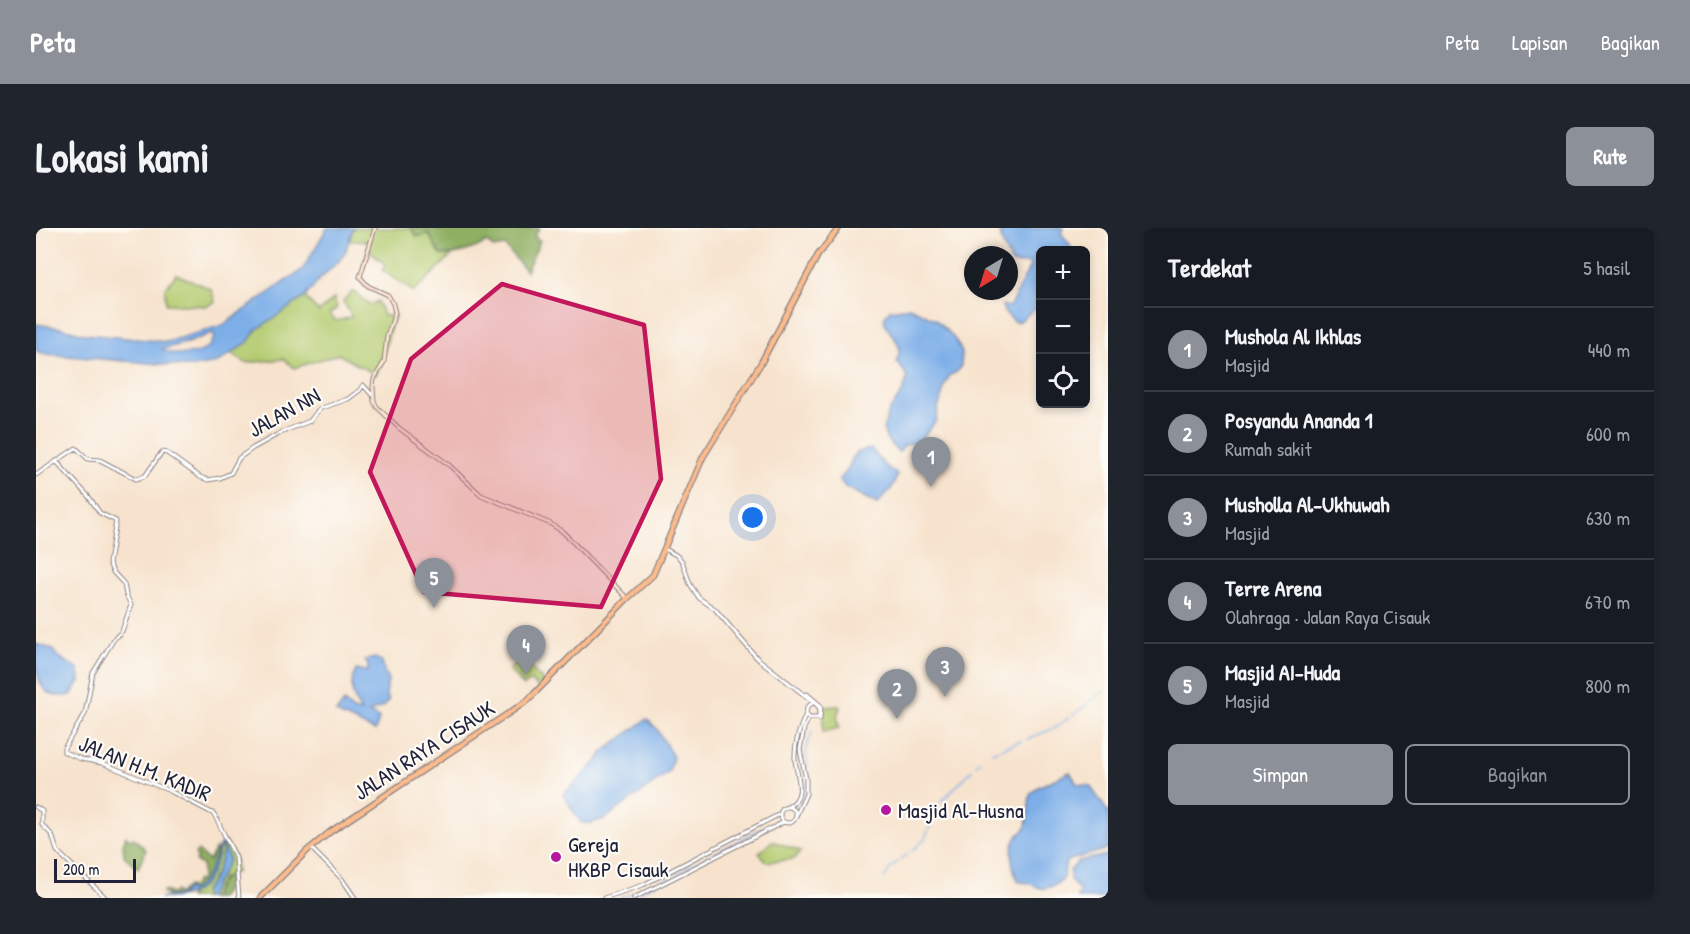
<!DOCTYPE html>
<html lang="id">
<meta charset="utf-8">
<style>
body{margin:0;font-family:"Patrick Hand",sans-serif;background:#20242c;color:#f1f3f6}
.controls{position:absolute;right:18px;top:18px;display:grid;overflow:hidden;border-radius:9px;box-shadow:0 3px 9px #0003}
.controls button{width:54px;height:54px;display:grid;place-items:center;padding:0;border:0;border-bottom:2px solid #363941;background:#171b24;color:#f1f3f6;font:30px sans-serif}
.compass{position:absolute;left:928px;top:18px;width:54px;height:54px;border-radius:50%;background:#171b24;box-shadow:0 3px 9px #0003;rotate:218deg}
.scale{position:absolute;left:18px;bottom:15px;width:82px;box-sizing:border-box;padding-left:6px;border:3px solid #22223b;border-top:0;font-size:16px;line-height:21px;white-space:nowrap;color:#22223b;-webkit-text-stroke:4px #fdfcf7;paint-order:stroke}
.you{position:absolute;left:717px;top:290px;width:21px;height:21px;margin:-15px;border:4px solid #fff;border-radius:50%;background:#1a73e8;box-shadow:0 0 0 9px #1a73e833}
.badge{display:grid;place-items:center;width:39px;height:39px;border-radius:50%;background:#8c9099;color:#fff;font-size:20px;font-weight:700}
.pin{position:absolute;translate:-50% -50px;filter:drop-shadow(0 2px 3px #0008)}
.pin::after{content:'';position:absolute;top:32px;width:21px;height:18px;background:inherit;clip-path:polygon(0 0,100% 0,50% 100%)}
.list{margin:0;padding:0;list-style:none}
h2{display:flex;justify-content:space-between;align-items:center;height:78px;margin:0;padding:0 24px;font-size:26px}
h2 small{font-size:20px;font-weight:400;color:#9ea1a6}
.list li{display:grid;grid-template-columns:39px 1fr auto;gap:18px;align-items:center;box-sizing:border-box;height:84px;padding:0 24px;border-top:2px solid #363941}
.list b{display:block;font-size:22px;white-space:nowrap}
.list p{margin:0;font-size:20px;white-space:nowrap;color:#9ea1a6}
.list em{font-size:20px;font-style:normal;color:#9ea1a6}
.actions{display:flex;gap:12px;padding:18px 24px}
.actions a{flex:1;padding:14px 0;border:2px solid #8c9099;border-radius:9px;text-align:center;font-size:21px;color:#8c9099}
.actions .main{background:#8c9099;color:#fff}
.icon{flex:none;width:33px;height:33px;fill:none;stroke:currentColor;stroke-width:2;stroke-linecap:round;stroke-linejoin:round}
.map{position:relative;flex:none;width:1072px;height:670px;overflow:hidden;border-radius:9px}
header{display:flex;align-items:center;gap:36px;box-sizing:border-box;height:84px;padding:0 30px;background:#8c9099;color:#fff}
header strong{font-size:28px}
nav{display:flex;gap:33px;margin-inline-start:auto;font-size:21px}
.intro{display:flex;align-items:center;justify-content:space-between;box-sizing:border-box;height:144px;padding:0 36px}
h1{margin:0;font-size:42px}
.button{padding:15px 27px;border-radius:9px;background:#8c9099;color:#fff;font-size:21px;font-weight:700}
main{display:flex;gap:36px;padding:0 36px}
aside{flex:1;background:#171b24;border-radius:9px;box-shadow:0 3px 9px #0003}
.map>svg:first-child{display:block}
</style>
<header>
<strong>Peta</strong>
<nav><a>Peta</a><a>Lapisan</a><a>Bagikan</a></nav>
</header>
<div class="intro"><h1>Lokasi kami</h1><a class="button">Rute</a></div>
<main>
<div class="map">
<svg width="1072" height="670" viewBox="0 0 1072 670">
<rect width="100%" height="100%" fill="#fdfcf7"/>
<filter id="ink" filterUnits="userSpaceOnUse"><feTurbulence type="fractalNoise" baseFrequency=".0167" numOctaves="2"/><feDisplacementMap in="SourceGraphic" scale="12" xChannelSelector="R" yChannelSelector="G"/><feConvolveMatrix kernelMatrix="1 2 1 2 8 2 1 2 1" color-interpolation-filters="sRGB"/></filter>
<filter id="wash" filterUnits="userSpaceOnUse"><feTurbulence type="fractalNoise" baseFrequency=".008" numOctaves="4" result="noise"/><feDisplacementMap in="SourceGraphic" scale="24" xChannelSelector="R" yChannelSelector="G"/><feGaussianBlur stdDeviation="1.35" result="paint"/><feColorMatrix in="noise" values="0 0 0 0 0 0 0 0 0 0 0 0 0 0 0 0 0 1.4 0 .05"/><feComposite in="paint" operator="in"/></filter>
<g filter="url(#wash)">
<rect width="100%" height="100%" fill="#f7e3cd"/>
<path fill="#b4cb70" stroke="#6b7656" stroke-width="1.5" d="M 317,0 L 375,0 L 381,8 L 392,5 L 405,27 L 416,27 L 378,64 L 346,42 L 350,37 L 332,21 L 334,13 L 313,13 Z
M 140,46 L 175,61 L 179,74 L 170,78 L 130,76 L 129,61 Z
M 317,63 L 334,77 L 342,73 L 347,88 L 359,88 C 350,107 350,128 340,147 L 302,126 L 258,140 L 248,131 L 210,135 L 195,125 L 212,114 L 220,102 L 269,69 L 283,84 L 298,70 L 301,80 L 293,86 L 300,93 L 316,89 L 307,73 Z
M 486,430 L 508,454 L 502,460 L 495,453 L 488,458 L 473,442 Z
M 802,478 L 804,479 L 801,488 L 803,500 L 787,504 L 787,479 Z
M 736,613 L 765,623 L 758,631 L 730,634 L 723,625 Z
M 190,614 L 199,630 L 200,645 L 194,645 L 189,651 L 186,651 L 176,670 L 172,670 L 193,632 L 189,620 Z
M 187,615 C 188,630 178,652 168,663 L 170,670 L 153,670 L 155,665 C 180,654 173,634 187,615 Z"/>
<path fill="#8faf62" stroke="#58684e" stroke-width="1.5" d="M 375,0 L 401,0 L 404,3 L 410,0 L 477,2 L 504,0 L 498,8 L 504,13 L 490,43 L 469,18 L 457,20 L 451,14 C 437,22 421,27 405,27 L 392,5 L 381,9 Z
M 90,608 L 94,611 L 98,610 L 110,622 L 102,640 L 88,628 L 87,616 Z
M 180,620 C 180,636 171,655 155,663 L 152,661 L 146,666 L 136,669 L 127,665 L 127,663 L 137,666 L 140,663 L 143,666 L 152,658 L 157,659 L 161,652 L 164,654 L 166,649 L 166,637 L 159,633 L 161,630 L 159,625 L 162,623 L 173,633 Z
M 192,647 C 193,657 191,662 184,670 L 176,670 L 187,650 L 189,651 Z"/>
<path fill="#7daee8" stroke="#506892" stroke-width="1.5" fill-rule="evenodd" d="M 291,0 L 317,0 L 309,25 L 303,33 L 283,52 L 269,69 L 220,102 L 212,114 L 181,135 L 157,139 L 9,126 L 0,123 L 0,96 L 26,100 L 48,106 L 131,114 L 187,97 L 267,41 ZM 175,105 L 179,107 C 177,112 175,117 171,120 C 162,128 136,128 126,121 L 154,114 Z
M 963,0 L 1027,0 L 1025,5 L 1034,17 L 1035,22 L 1005,22 L 1004,77 L 984,93 L 979,94 L 968,84 L 966,77 L 973,79 L 975,76 L 994,38 L 993,35 L 978,36 L 974,33 L 973,27 L 971,27 L 966,14 Z
M 873,79 L 899,91 L 916,108 L 922,116 L 926,125 L 925,138 L 921,144 L 914,147 L 909,157 L 902,181 L 900,193 L 883,214 L 869,217 L 863,224 L 851,212 L 847,201 L 853,183 L 866,165 L 871,151 L 870,146 L 861,134 C 862,129 864,124 863,119 C 861,108 849,104 848,89 L 854,82 Z
M 835,221 L 850,238 L 862,247 L 855,261 L 841,276 L 809,259 L 803,251 C 805,249 809,247 810,244 C 818,231 814,223 835,221 Z
M 0,416 L 16,421 L 20,427 L 43,442 L 44,453 L 35,467 C 0,475 0,443 0,416 Z
M 339,430 L 346,434 L 348,443 L 352,450 L 350,468 L 353,471 L 348,478 L 332,485 L 340,488 L 343,491 L 339,503 L 300,485 L 308,474 L 317,482 L 325,484 C 317,470 312,458 320,442 L 332,443 L 332,437 L 329,432 Z
M 611,491 L 621,501 L 637,529 L 633,544 L 569,591 L 555,595 L 545,595 L 527,567 L 563,531 L 567,524 Z
M 1034,544 L 1041,556 L 1054,558 L 1072,584 L 1072,621 L 1030,633 L 1027,652 C 997,670 1006,654 983,654 C 976,642 972,622 981,609 C 984,605 989,603 990,598 C 992,587 993,577 994,566 L 1002,559 Z
M 186,613 L 193,632 L 172,670 L 169,669 L 168,663 C 178,653 188,630 187,616 C 181,622 181,630 178,638 C 168,666 151,670 124,670 L 145,667 L 151,661 L 155,663 C 175,653 176,631 186,613 Z
M 1072,627 L 1072,670 L 1041,670 L 1044,663 L 1034,652 L 1034,642 L 1043,633 Z"/>
<g fill="none" stroke-linecap="round" stroke-linejoin="round">
<path stroke="#7daee8" stroke-width="1.5" d="M 1037,487 L 1068,463
M 991,511 L 1019,500 L 1032,490
M 956,524 L 985,513
M 940,537 L 944,533
M 770,540 L 771,535 L 770,520 L 776,504
M 905,574 L 936,542
M 759,580 L 767,565 L 767,550
M 876,623 L 888,612 L 903,579
M 849,650 L 855,639 L 872,626
M 584,670 L 610,661 L 742,592"/>
</g>
</g>
<g filter="url(#ink)">
<g fill="none" stroke-linecap="round" stroke-linejoin="round">
<defs>
<path id="tertiary" d="M 20,233 L 53,269 L 64,285 L 80,293 L 73,335 L 77,344 L 88,356 L 90,367 L 95,377 L 86,403 L 78,411 L 57,445 L 49,486 L 28,520 L 28,524 L 45,531 L 66,535 L 134,563 L 178,586 L 200,630 L 203,670
M 0,247 L 40,220 L 52,231 L 64,232 L 100,251 L 109,248 L 126,224 L 131,225 L 164,249 L 172,252 L 184,250 L 195,245 L 203,230 L 217,220 L 246,204 L 274,193 L 283,181 L 312,171 L 324,162 L 327,157 L 337,168
M 629,321 L 640,327 L 646,333 L 654,356 L 663,370 L 679,381 L 721,430 L 781,477 L 784,481 L 782,490 L 784,491 L 785,478 L 771,466 L 769,467
M 778,474 L 771,479 L 770,486 L 773,490 L 780,490
M 753,578 C 773,567 758,544 759,527 C 759,512 764,499 770,486
M744 587a8 8 0 1 1 16 0a8 8 0 1 1-16 0Z
M 0,579 L 6,583 L 6,597 L 16,607 L 21,623 L 70,670
M 760,588 L 770,566 L 770,551 L 764,522 L 768,500 L 773,490
M 275,620 L 306,651 L 319,670
M 568,670 L 607,657 L 744,586
M 598,670 L 748,594"/>
<path id="secondary" d="M 339,0 L 324,49 L 332,58 L 352,67 L 357,76 L 359,85 L 351,108 L 348,134 L 338,151 L 337,159 L 338,173 L 341,179 L 363,200 L 413,237 L 445,267 L 515,296 L 527,304 L 591,370"/>
<path id="primary" d="M 224,670 L 272,622 L 294,604 L 491,473 L 590,372 L 617,347 L 667,229 L 725,135 L 782,27 L 803,0"/>
</defs>
<use href="#tertiary" stroke="#8c8284" stroke-width="5"/>
<use href="#secondary" stroke="#8c8284" stroke-width="5"/>
<use href="#primary" stroke="#8c8284" stroke-width="7"/>
<use href="#tertiary" stroke="#fff" stroke-width="3"/>
<use href="#secondary" stroke="#fde4d1" stroke-width="3"/>
<use href="#primary" stroke="#fbbb8d" stroke-width="4.5"/>
</g>
</g>
<path fill="#c2185b" fill-opacity="0.2" stroke="#c2185b" stroke-width="4.5" stroke-linejoin="round" d="M 466,56 L 608,97 L 625,251 L 565,379 L 388,364 L 334,244 L 375,131 Z"/>
<g fill="#b5179e" stroke="#fdfcf7" stroke-width="2">
<circle cx="850" cy="582" r="6"/>
<circle cx="520" cy="629" r="6"/>
</g>
<g text-anchor="middle" stroke-width="4.5" stroke-linejoin="round" paint-order="stroke">
<g font-size="22" fill="#22223b" stroke="#fdfcf7">
<text transform="translate(248 184) rotate(-29)" y="8">JALAN NN</text>
<text transform="translate(388 522) rotate(-33)" y="8">JALAN RAYA CISAUK</text>
<text transform="translate(109 540) rotate(22)" y="8">JALAN H.M. KADIR</text>
</g>
<g font-size="22" fill="#22223b" stroke="#fdfcf7" text-anchor="start">
<text x="862" y="590">Masjid Al-Husna</text>
<text x="532" y="624">Gereja<tspan x="532" dy="25">HKBP Cisauk</tspan></text>
</g>
</g>
</svg>
<div class="controls">
<button>+</button>
<button>−</button>
<button><svg class="icon" aria-label="locate" viewBox="0 0 24 24"><circle cx="12" cy="12" r="6"/><path d="M12 2v4M12 18v4M2 12h4M18 12h4"/></svg></button>
</div>
<svg class="compass" viewBox="-18 -18 36 36"><path d="M0-13l5 13h-10z" fill="#e53935"/><path d="M0 13l5-13h-10z" fill="#9ea1a6"/></svg>
<div class="scale">200 m</div>
<div class="you"></div>
<div class="pin badge" style="left:895px;top:259px">1</div>
<div class="pin badge" style="left:861px;top:491px">2</div>
<div class="pin badge" style="left:909px;top:469px">3</div>
<div class="pin badge" style="left:490px;top:447px">4</div>
<div class="pin badge" style="left:398px;top:380px">5</div>
</div>
<aside>
<h2>Terdekat<small>5 hasil</small></h2>
<ul class="list">
<li><span class="badge">1</span><div><b>Mushola Al Ikhlas</b><p>Masjid</p></div><em>440 m</em></li>
<li><span class="badge">2</span><div><b>Posyandu Ananda 1</b><p>Rumah sakit</p></div><em>600 m</em></li>
<li><span class="badge">3</span><div><b>Musholla Al-Ukhuwah</b><p>Masjid</p></div><em>630 m</em></li>
<li><span class="badge">4</span><div><b>Terre Arena</b><p>Olahraga · Jalan Raya Cisauk</p></div><em>670 m</em></li>
<li><span class="badge">5</span><div><b>Masjid AI-Huda</b><p>Masjid</p></div><em>800 m</em></li>
</ul>
<div class="actions"><a class="main">Simpan</a><a>Bagikan</a></div>
</aside>
</main>
